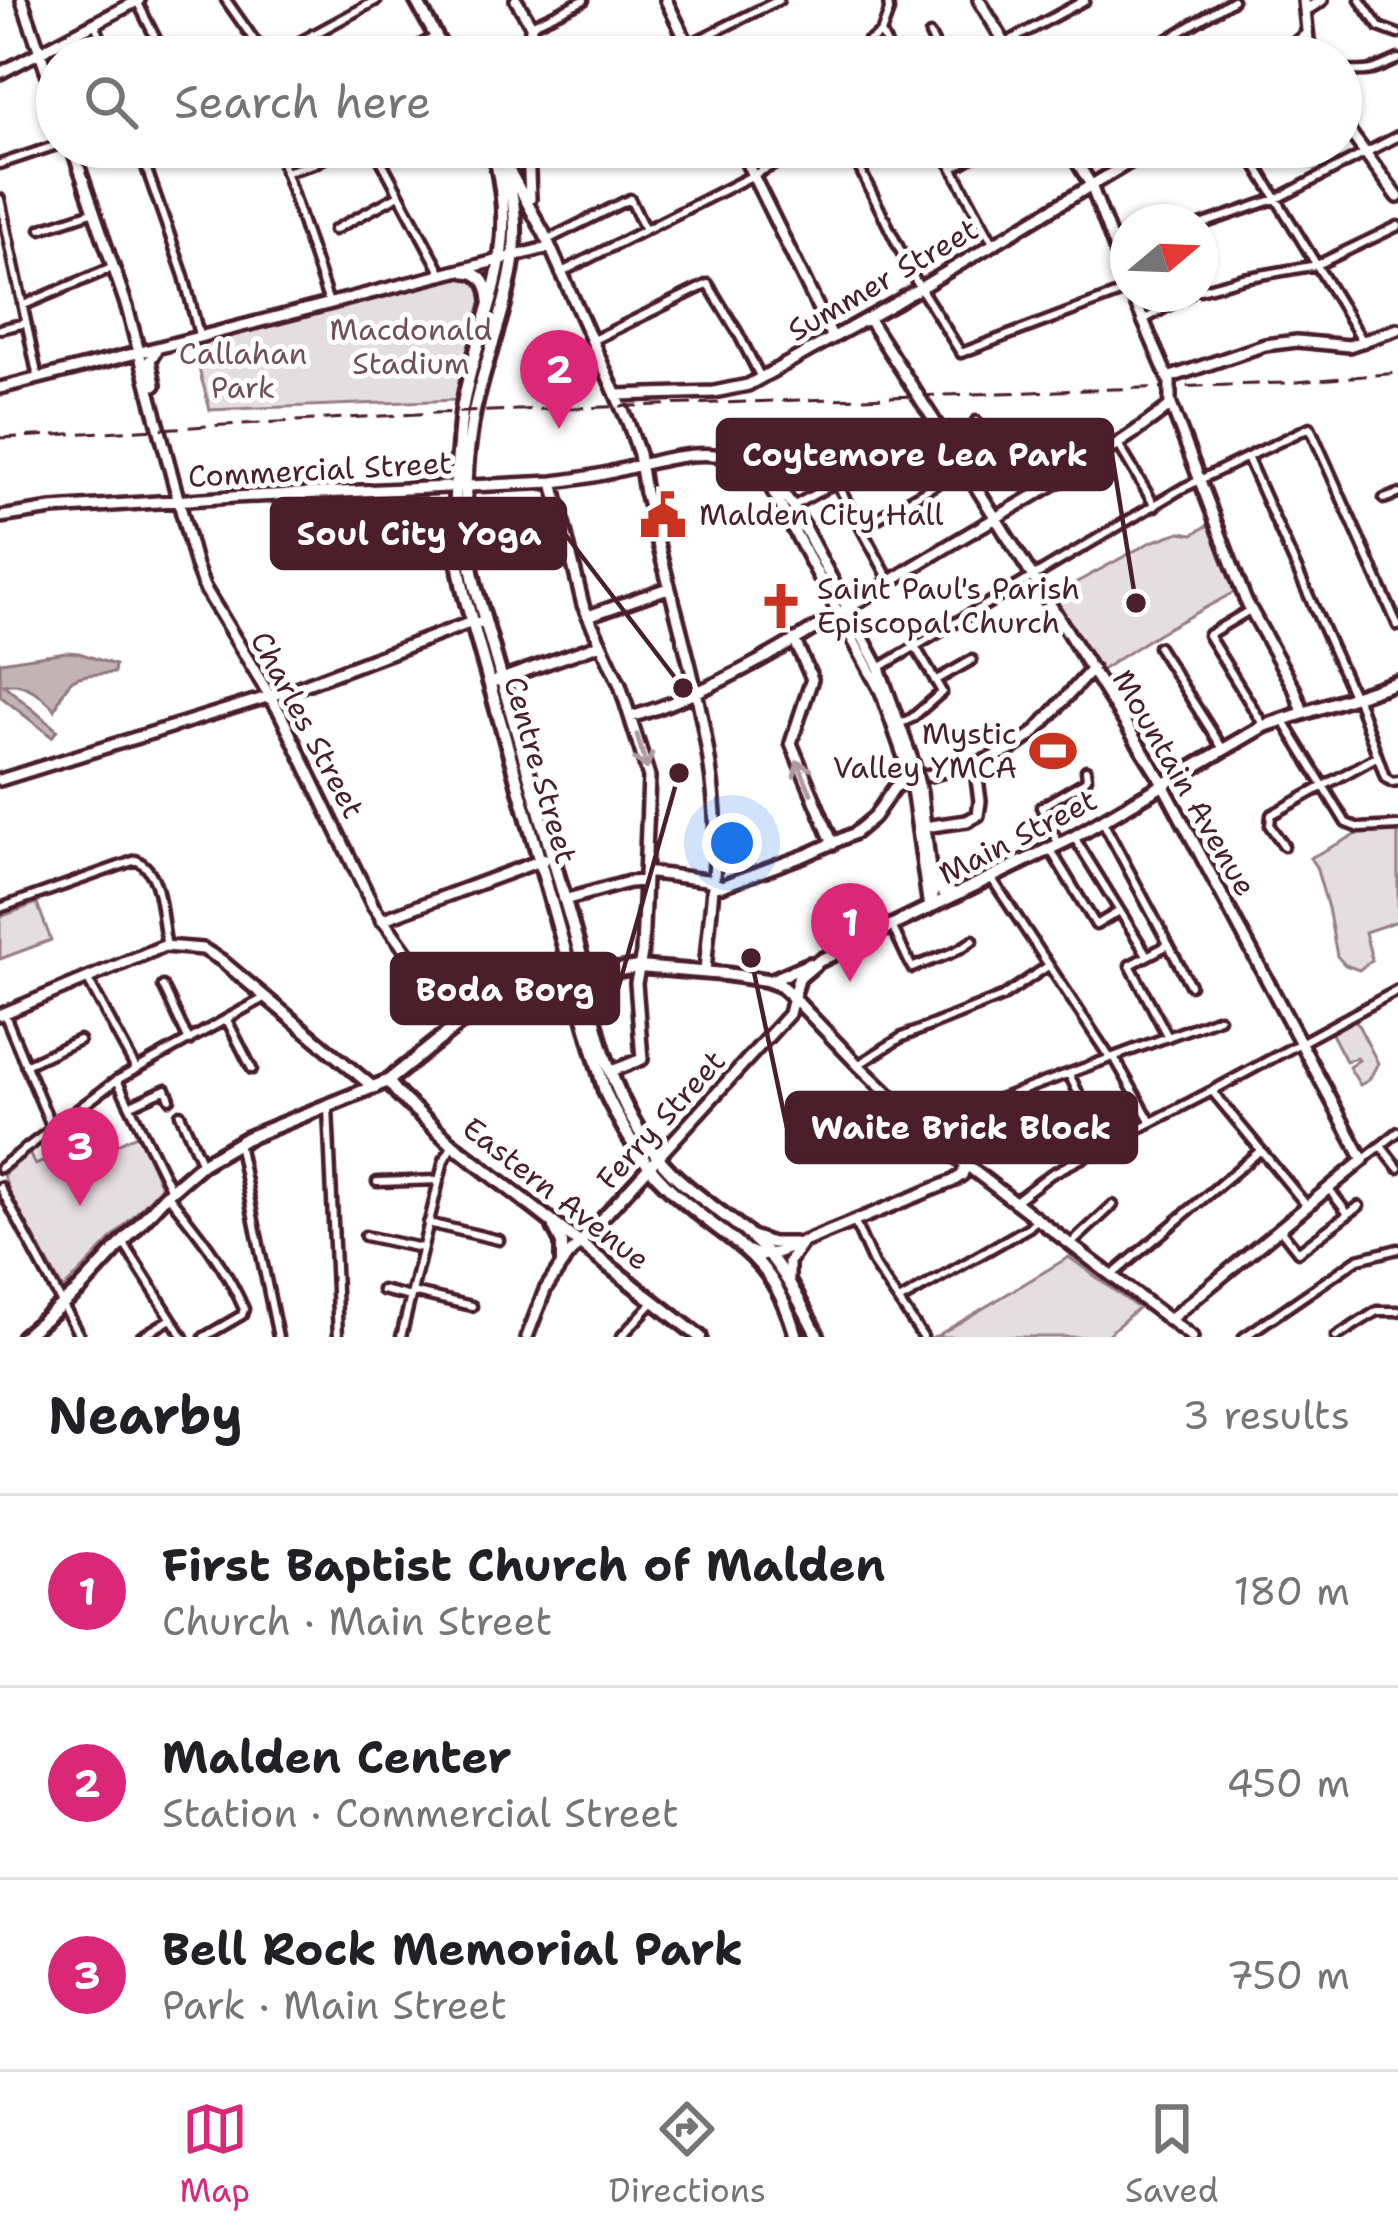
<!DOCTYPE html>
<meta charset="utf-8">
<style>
body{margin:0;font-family:"Shantell Sans",sans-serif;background:#f2f2f2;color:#202124}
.compass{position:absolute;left:1110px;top:204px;width:108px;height:108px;border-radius:50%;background:#fff;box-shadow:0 3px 9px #0004;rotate:71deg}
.you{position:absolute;left:732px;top:843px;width:42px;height:42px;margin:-30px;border:9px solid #fff;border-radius:50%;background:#1a73e8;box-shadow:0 0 0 18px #1a73e833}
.badge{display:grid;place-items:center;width:78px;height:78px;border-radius:50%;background:#db2777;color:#fff;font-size:39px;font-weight:700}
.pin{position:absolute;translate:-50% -99px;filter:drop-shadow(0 3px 6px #0008)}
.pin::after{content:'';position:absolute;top:63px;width:42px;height:36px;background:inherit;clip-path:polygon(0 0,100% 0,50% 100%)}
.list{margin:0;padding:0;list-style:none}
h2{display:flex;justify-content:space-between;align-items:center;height:156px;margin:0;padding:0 48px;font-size:51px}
h2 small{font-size:39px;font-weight:400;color:#757577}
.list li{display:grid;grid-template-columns:78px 1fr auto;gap:36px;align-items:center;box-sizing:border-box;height:192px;padding:0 48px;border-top:3px solid #e0e0e0}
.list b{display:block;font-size:45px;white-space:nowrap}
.list p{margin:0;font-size:39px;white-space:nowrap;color:#757577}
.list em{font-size:39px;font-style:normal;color:#757577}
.icon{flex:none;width:66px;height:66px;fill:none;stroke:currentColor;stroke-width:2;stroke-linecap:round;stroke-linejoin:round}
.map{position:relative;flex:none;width:1398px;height:1337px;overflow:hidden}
.search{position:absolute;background:#fff;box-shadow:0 3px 9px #0004;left:36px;right:36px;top:36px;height:132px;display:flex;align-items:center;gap:30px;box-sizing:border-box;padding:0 42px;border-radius:66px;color:#757577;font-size:45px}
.sheet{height:732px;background:#fff}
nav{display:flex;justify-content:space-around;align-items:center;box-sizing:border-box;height:168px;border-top:3px solid #e0e0e0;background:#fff;font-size:33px;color:#757577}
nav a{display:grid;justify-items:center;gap:6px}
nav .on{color:#db2777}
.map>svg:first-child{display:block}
</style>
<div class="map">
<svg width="1398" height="1337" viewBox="0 0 1398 1337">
<rect width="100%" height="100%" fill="#fff"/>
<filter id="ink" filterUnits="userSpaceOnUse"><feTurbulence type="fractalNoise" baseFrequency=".00833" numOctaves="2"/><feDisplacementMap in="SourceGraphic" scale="24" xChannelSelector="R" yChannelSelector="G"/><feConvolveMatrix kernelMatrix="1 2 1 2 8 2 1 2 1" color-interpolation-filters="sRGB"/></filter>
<g filter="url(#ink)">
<path fill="#e5dee0" stroke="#987e86" stroke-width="3" d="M 458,278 C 473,277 482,283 484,299 L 456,400 L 210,410 L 194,350 L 181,353 L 180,349 Z
M 1212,523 L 1236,591 L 1157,634 L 1100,671 L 1053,595 L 1151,542 L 1180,532 L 1193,534 Z
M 1398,832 L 1398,921 L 1365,932 L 1372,960 L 1359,970 L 1345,965 L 1337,956 L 1328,908 L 1316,867 L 1310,858 L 1357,834 Z
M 37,903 L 51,940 L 0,959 L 0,917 Z
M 1355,1019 L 1378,1063 L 1369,1080 L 1360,1085 L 1349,1067 L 1359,1060 L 1357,1058 L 1346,1061 L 1331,1032 Z
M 111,1134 L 117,1144 L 139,1134 L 161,1187 L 63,1290 L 12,1197 L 3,1175 L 29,1153 L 35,1165 Z
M 1069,1257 L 1138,1308 L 1105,1337 L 935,1337 Z"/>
<path fill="#c1b3b6" stroke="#91787e" stroke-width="3" d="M 66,652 L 79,653 L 115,665 L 114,673 C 75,676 70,672 55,710 C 42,695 23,680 4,685 L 57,730 L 52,737 L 0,696 L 0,662 Z"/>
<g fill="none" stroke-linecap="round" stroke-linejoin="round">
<defs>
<path id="street" d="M 226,0 L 266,57
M 888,0 L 889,11 L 881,33 L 893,57
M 1360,0 L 1379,27 L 1398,34
M 137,1 L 165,57
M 95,23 L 107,57
M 531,25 L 584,0
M 313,34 L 326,57
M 930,35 L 941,57
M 688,45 L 779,0
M 272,57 L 377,0
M 399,57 L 436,36
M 786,57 L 807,57
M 846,57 L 881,33
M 986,57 L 1013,39 L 1085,0
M 1139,57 L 1233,0
M 1341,71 C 1372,72 1370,72 1398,59
M 139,147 L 184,276 L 199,335
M 277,147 L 329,303
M 374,147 L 443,276
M 849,147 L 914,278 L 961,353 L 1128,290
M 941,147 L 993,243
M 1245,147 L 1364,343
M 0,164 L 57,145
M 953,168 L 990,147
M 285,172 L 313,164 L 346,147
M 0,199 L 38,378
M 1200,225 L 1281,197 L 1398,136
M 41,229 L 95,211
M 334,230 L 399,195
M 547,240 L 630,199 L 645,230
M 1117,253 L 1128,249
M 560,273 L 809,147
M 1200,290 L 1244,278 L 1317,265 L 1398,226
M 24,305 L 114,267
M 1142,321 L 1189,294
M 0,329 L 26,323
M 591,341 L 708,284 L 738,333 L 761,378
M 1014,439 L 1042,489
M 1118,444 L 1155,506
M 1247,457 L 1353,695
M 836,482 L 890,581
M 1384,499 L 1398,494
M 793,506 L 906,444
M 861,528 L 991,452 L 991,447 L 976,421
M 1250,610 L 1208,635 L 1264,726
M 1158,647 L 1223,749
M 879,668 L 1183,488 L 1310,427 L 1398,626
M 935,681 L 972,660
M 1356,696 L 1385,777 L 1392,782 L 1398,781
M 1283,720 L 1346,823 L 1359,828 L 1398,826
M 901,723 L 912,718 L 942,692 L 916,648
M 1103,822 L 1190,985
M 1074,837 L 1147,955
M 1059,845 L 1041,807 L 1084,782 L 1087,778 L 1086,770
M 1284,846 L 1270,826 L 1271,815 L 1376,757
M 1050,849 L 1096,925 L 1118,912
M 992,879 L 1110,1058
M 0,908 L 136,860 C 164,873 160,918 167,946
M 892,926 L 912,968 C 932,959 956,954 973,940
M 1168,945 L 1130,965 L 1168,1037
M 87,978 L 136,1069
M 163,986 L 189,1041
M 4,1013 L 52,1128
M 227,1020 L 252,1069
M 1114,1057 L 1151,1122
M 25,1065 L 79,1040
M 858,1065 L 902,1037 L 1002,997 L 1048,966
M 1069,1074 L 1089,1115
M 117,1080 L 171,1190
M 1212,1091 L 1307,1206
M 131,1105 L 166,1089 L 170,1099
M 328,1107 L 338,1337
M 180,1114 L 202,1164
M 924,1131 L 945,1119 L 1219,1018
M 238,1143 L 278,1337
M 1381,1146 L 1398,1168
M 1363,1160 L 1398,1132
M 0,1168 L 117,1080 L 264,998
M 377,1182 L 439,1180
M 0,1187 L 80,1337
M 1329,1189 L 1348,1214
M 167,1194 C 197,1231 225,1265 244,1309 L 242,1315 L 204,1337
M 1014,1202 L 1051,1174 L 1212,1091 L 1398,990
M 854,1221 L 874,1265 L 923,1337
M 428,1223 L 499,1240
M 1280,1229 L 1298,1252 L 1359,1206
M 365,1236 L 421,1248
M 123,1242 L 183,1337
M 1072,1243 L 1113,1205
M 1111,1276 L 1261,1150
M 382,1290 L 411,1297
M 412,1292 L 472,1306
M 899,1301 L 1029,1227 L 1036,1220
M 141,1337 L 171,1319
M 401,1337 L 444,1160 L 453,1145
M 621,1337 L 654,1301
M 1244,1337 L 1358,1259 L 1398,1249
M 1336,1337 L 1377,1311 L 1398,1311"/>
<path id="secondary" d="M 22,0 L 57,102
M 516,0 L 531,25 L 530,57
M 666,0 L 694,57
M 979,0 L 1013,57
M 1304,0 L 1308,40 L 1312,57
M 1306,10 L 1322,0
M 1279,57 L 1307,34
M 0,73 L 139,0
M 1341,120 L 1398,197
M 72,147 L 127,307 L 196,566 L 204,587 L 280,713 L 373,906 L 459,1024
M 528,147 L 530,199
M 739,147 L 833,338
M 1068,147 L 1091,185 L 1128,283
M 508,168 L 545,235 L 628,422 L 639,454 L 645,493
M 465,272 C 482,272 488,286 489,301
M 1132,294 L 1170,383
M 868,318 L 915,391
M 1168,378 L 1265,345 L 1297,341 L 1349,346 L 1398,329
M 155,385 L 150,360 L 156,351
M 0,388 L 550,247
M 616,395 L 714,392 L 748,385 L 895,303 L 1155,147
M 1170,402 L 1245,599 L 1295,690 L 1303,712
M 932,417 L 1159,777 L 1363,1160 L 1169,1320
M 553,482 L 583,605 L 620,685 L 649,777 L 642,953 L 636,983 L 642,1059 L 612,1071
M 770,486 L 881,692 L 907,766
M 646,495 C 670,600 708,706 715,814 C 718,866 709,919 705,972
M 0,517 L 52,509 L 233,497 L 553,482 C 571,480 590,477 608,473 C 684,455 738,431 793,506 L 879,668 L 914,765
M 588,616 L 668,588
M 794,639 L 812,679 L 791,743 L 833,844
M 496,681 L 601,644
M 631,717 C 735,686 837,613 930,557 C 1011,507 1097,464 1171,405
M 0,780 L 296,688 L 472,622 L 485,624
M 921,793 L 933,896 L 929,909
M 913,795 L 929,908
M 924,827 L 967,821 L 978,815 L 980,801 L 975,764
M 645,872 L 706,880 L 722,886 L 806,855 L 855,833 L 874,817 L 894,788 L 903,782 L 984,761 L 1010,750 L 1033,734 L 1092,669
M 564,900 L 629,882 L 645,881
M 381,920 L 545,859
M 793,997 L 858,1065 L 944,1148 L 1192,1337
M 0,1015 L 164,946 L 203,949 L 221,960 L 374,1088
M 752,1236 L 772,1243 L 794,1243
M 749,1251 L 761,1256 L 779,1252 L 953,1181 L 962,1175 L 966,1165
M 789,1278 L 789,1262 L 801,1245
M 527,1337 L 545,1290 L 566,1258 L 789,1014 L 793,997"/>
<path id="primary" d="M 416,0 L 447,57
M 494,147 C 502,157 505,168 508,180 C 533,263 486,342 472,422 C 463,477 462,532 475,586 L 587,977 C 596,1045 623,1123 671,1172 C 698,1199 731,1217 758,1243 C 785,1269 801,1304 818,1337
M 496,162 C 519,257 482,310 464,399 C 460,417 460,436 458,454 C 453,502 453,546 464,593 L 605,1092 C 621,1125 639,1159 666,1185 C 724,1243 771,1245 796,1337
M 931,880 L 942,891 L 957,894
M 770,981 L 810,964
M 530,991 L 539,992 L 596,973 L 639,967 L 725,974 L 766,980 L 780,985 L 793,997 L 799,978 L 819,961 L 1074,837 L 1264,726 L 1398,682
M 388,1081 L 400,1096 L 453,1145 L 700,1337
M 554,1227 L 562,1243 L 562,1263
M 23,1337 L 80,1289 L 167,1194 L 202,1164 L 247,1138 L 388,1081 L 459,1024 L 530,991 L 536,985 L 577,971"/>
</defs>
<use href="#street" stroke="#4a1f2b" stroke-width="15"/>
<use href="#secondary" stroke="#4a1f2b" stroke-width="18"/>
<use href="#primary" stroke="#4a1f2b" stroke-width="20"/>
<use href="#street" stroke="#fff" stroke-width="6"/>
<use href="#secondary" stroke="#fff" stroke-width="9"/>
<use href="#primary" stroke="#fff" stroke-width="10"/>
<path stroke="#4a1f2b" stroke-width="3" stroke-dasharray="18 9" stroke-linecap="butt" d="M 0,438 L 434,413 L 1285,383 L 1398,373"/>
<defs>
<path id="secondary-bridge" d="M 1170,383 L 1170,402
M 915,391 L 932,417
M 914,765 L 921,793
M 907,766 L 913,795"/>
</defs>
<use href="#secondary-bridge" stroke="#4a1f2b" stroke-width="18" stroke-linecap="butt"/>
<use href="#secondary-bridge" stroke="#fff" stroke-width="9"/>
</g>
<defs><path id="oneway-shaft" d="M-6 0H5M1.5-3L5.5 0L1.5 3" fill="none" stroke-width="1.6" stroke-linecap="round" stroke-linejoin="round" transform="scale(3)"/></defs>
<g stroke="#ae9aa0">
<use href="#oneway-shaft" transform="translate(642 752) rotate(73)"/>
<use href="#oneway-shaft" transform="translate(804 777) rotate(-113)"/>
</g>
</g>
<defs>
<symbol id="civic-bare" viewBox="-9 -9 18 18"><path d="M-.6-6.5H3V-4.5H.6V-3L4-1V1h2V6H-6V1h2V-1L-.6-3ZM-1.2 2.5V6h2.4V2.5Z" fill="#c8321e" stroke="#fff" stroke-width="2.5" paint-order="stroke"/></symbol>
<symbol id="church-bare" viewBox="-9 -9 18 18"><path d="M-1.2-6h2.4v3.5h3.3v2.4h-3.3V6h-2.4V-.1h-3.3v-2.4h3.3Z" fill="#c8321e" stroke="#fff" stroke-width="2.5" paint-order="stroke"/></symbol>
<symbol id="stadium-bare" viewBox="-9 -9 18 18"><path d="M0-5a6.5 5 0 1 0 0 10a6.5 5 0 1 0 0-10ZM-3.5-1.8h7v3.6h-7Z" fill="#c8321e" stroke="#fff" stroke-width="2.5" paint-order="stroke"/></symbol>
</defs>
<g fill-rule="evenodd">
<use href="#civic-bare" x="630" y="482" width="66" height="66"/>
<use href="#church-bare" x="748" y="573" width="66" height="66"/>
<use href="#stadium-bare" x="1020" y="718" width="66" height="66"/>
</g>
<g text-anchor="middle" stroke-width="10" stroke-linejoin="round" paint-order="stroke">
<g font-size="30" fill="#4a1f2b" stroke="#fff">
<text transform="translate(883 280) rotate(-30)" y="10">Summer Street</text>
<text transform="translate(320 470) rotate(-3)" y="10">Commercial Street</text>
<text transform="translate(307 725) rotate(62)" y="10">Charles Street</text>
<text transform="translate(540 770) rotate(74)" y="10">Centre Street</text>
<text transform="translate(1184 783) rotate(60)" y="10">Mountain Avenue</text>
<text transform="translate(1018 837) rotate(-27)" y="10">Main Street</text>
<text transform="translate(661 1120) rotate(-48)" y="10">Ferry Street</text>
<text transform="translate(556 1194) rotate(38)" y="10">Eastern Avenue</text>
</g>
<g font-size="30" fill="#714f58" stroke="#fff">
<text x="411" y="340">Macdonald<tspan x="411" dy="34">Stadium</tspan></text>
<text x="243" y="364">Callahan<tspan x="243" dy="34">Park</tspan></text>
</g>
<g font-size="30" fill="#4a1f2b" stroke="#fff" text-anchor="start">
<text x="699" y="525">Malden City Hall</text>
<text x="817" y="599">Saint Paul's Parish<tspan x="817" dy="34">Episcopal Church</tspan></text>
<text x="1017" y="744" text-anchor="end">Mystic<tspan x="1017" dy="34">Valley YMCA</tspan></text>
</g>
</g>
<path fill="none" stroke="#4a1f2b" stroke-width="4.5" d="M1136 603L1112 454M683 688L565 534M679 773L618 989M751 958L787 1128"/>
<g fill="#4a1f2b" stroke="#fff" stroke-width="4.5">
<circle cx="1136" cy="603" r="12"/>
<circle cx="683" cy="688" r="12"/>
<circle cx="679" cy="773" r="12"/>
<circle cx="751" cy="958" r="12"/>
</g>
<g fill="#4a1f2b" stroke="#4a1f2b" stroke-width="4.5">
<rect x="718" y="420" width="394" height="69" rx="12"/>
<rect x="272" y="499" width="293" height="69" rx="12"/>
<rect x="392" y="954" width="226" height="69" rx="12"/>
<rect x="787" y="1093" width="349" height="69" rx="12"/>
</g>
<g font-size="33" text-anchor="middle" font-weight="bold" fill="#fff">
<text x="915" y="466">Coytemore Lea Park</text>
<text x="419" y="545">Soul City Yoga</text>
<text x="505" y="1001">Boda Borg</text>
<text x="961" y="1139">Waite Brick Block</text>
</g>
</svg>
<svg class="compass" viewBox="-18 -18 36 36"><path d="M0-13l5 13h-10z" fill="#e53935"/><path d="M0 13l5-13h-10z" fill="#757577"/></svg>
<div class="you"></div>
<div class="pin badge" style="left:850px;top:982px">1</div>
<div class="pin badge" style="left:559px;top:429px">2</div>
<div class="pin badge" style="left:80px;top:1206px">3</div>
<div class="search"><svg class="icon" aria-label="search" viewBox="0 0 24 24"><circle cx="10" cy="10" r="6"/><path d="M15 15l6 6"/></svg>Search here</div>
</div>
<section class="sheet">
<h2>Nearby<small>3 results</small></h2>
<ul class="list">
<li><span class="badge">1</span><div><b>First Baptist Church of Malden</b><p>Church · Main Street</p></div><em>180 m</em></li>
<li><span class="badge">2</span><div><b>Malden Center</b><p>Station · Commercial Street</p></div><em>450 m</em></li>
<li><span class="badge">3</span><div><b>Bell Rock Memorial Park</b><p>Park · Main Street</p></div><em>750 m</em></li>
</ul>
</section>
<nav>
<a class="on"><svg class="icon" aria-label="map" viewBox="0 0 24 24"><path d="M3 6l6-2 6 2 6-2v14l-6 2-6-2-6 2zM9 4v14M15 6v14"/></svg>Map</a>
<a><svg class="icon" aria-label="directions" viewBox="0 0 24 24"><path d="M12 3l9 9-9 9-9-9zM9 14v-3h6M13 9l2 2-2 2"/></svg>Directions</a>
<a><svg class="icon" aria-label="saved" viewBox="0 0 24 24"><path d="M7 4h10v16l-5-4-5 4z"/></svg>Saved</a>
</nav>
